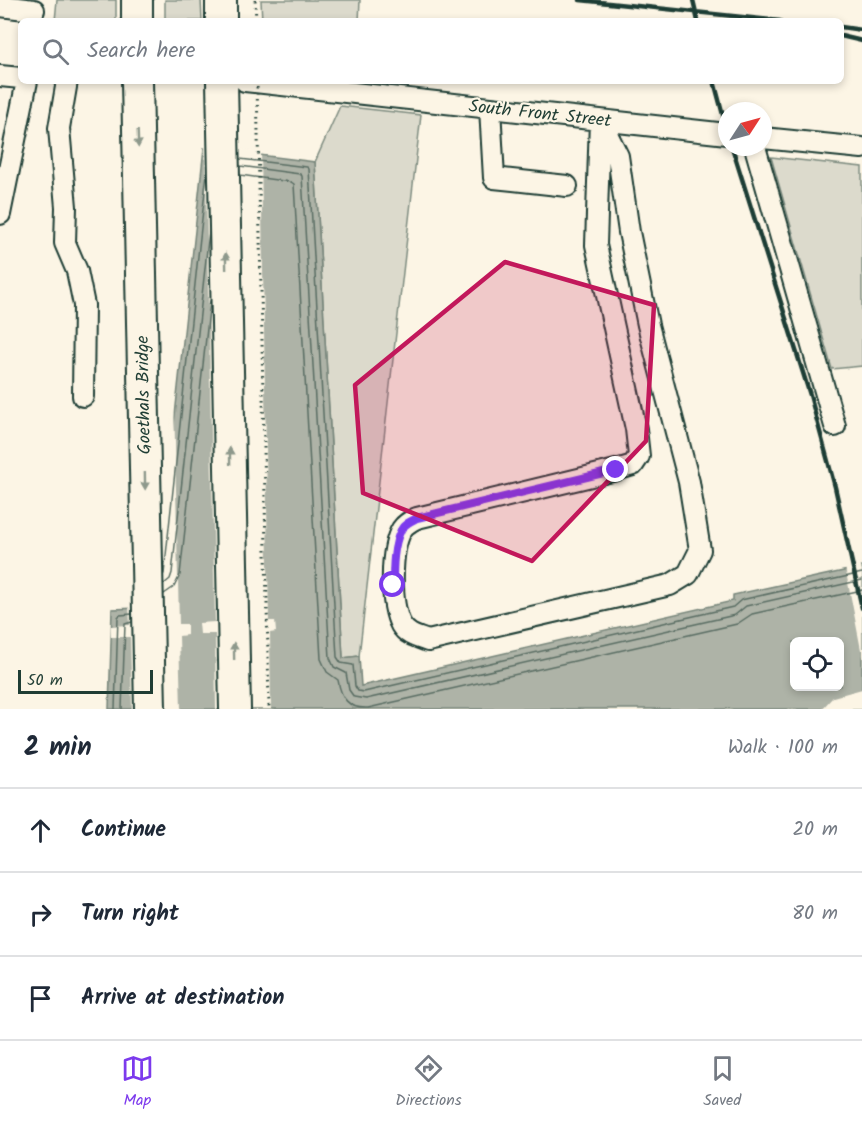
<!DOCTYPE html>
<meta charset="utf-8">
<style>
body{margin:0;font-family:Kalam,sans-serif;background:#f6f6f7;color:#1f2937}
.controls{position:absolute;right:18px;bottom:18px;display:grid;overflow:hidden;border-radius:9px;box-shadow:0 3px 9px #0003}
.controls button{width:54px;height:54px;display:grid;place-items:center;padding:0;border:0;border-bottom:2px solid #e0e1e3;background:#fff;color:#1f2937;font:30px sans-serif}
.compass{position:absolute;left:718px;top:102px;width:54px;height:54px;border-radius:50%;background:#fff;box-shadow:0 3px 9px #0003;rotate:54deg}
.scale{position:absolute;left:18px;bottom:15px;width:135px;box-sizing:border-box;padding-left:6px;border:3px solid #1f3d34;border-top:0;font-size:16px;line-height:21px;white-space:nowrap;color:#1f3d34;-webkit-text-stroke:4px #fcf5e5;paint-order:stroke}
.stop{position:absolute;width:18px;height:18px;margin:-14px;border:4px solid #7c3aed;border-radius:50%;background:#fff}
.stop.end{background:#7c3aed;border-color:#fff;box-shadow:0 2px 6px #0008}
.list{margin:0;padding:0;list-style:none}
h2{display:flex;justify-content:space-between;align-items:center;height:78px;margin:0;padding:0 24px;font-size:26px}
h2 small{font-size:20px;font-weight:400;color:#747a83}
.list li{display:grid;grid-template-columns:39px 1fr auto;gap:18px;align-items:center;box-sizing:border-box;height:84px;padding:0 24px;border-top:2px solid #e0e1e3}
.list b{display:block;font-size:22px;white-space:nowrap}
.list em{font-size:20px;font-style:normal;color:#747a83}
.icon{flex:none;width:33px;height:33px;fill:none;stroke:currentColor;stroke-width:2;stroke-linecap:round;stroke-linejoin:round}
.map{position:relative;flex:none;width:862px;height:709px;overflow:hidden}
.search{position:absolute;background:#fff;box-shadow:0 3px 9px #0003;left:18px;right:18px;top:18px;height:66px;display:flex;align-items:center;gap:15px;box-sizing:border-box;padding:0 21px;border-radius:9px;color:#747a83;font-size:22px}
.sheet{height:330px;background:#fff}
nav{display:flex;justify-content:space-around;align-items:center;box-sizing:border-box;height:84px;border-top:2px solid #e0e1e3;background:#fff;font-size:16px;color:#747a83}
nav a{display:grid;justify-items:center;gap:3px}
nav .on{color:#7c3aed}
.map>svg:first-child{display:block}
</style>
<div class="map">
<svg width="862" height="709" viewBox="0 0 862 709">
<rect width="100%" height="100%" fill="#fcf5e5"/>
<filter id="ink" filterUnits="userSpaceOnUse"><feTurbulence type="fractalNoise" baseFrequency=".0167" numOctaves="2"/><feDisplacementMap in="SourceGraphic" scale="12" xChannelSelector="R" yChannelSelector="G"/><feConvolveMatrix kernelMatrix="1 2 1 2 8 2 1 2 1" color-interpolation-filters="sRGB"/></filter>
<g filter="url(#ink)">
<path fill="#dcdacc" stroke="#7e8c80" stroke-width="1.5" d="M 57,0 L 116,0 L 116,21 L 55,21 Z
M 165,0 L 201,0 L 202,21 L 165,21 Z
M 261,0 L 360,0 L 359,21 L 262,21 Z
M 340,106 L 421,115 L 359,656 L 343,658 L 315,162 Z
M 771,157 L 862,167 L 862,366 L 832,369 Z"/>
<path fill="#aeb3a7" stroke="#758479" stroke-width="1.5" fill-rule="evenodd" d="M 204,148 L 315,162 L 343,658 L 359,656 L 361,686 L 733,601 L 733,595 L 862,567 L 862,709 L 109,709 L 112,609 L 141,608 L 158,572 ZM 794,642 L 840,642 L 840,686 L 794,686 Z"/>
<path fill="#fcf5e5" d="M 205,145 L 261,152 L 269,621 L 275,621 L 276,632 L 270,633 L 271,709 L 216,709 L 215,634 L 200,634 L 199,623 L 215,622 Z
M 174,398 L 179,624 L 187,624 L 187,635 L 179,636 L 181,709 L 132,709 L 130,637 L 111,637 L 111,626 L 130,625 L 129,605 L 138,605 L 155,570 Z
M 860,564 L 862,570 L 862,655 L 845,567 Z
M 862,689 L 862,709 L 822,709 L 833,697 Z"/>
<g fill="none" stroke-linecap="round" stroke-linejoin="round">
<path stroke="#586c62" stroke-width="1.5" d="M 240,159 L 307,167 L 309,169 L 337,657 L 341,663 L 353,665 L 355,686 L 358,691 L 364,692 L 733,607 L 741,600 L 862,573
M 240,166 L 300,174 L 302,176 L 330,658 L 334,667 L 346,673 L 349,690 L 354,697 L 366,699 L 735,615 L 746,606 L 862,580
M 240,175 L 291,182 L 294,184 L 321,659 L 327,672 L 338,680 C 341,698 348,709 368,708 L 737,624 L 752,614 L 862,590
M 164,574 L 207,172
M 164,584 L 170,579 L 172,573 L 209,231
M 164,594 L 174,587 L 180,575 L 210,301
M 115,709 L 118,617 L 120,615 L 132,614
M 122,709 L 125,624 L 132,622"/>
<defs>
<path id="minor" d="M 0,6 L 34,10
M 0,76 L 21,78
M 67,81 L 59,128 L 66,207 L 65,243 L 77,271 L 84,305 L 83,396
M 245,81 L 727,134
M 490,108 L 494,178 L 567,186
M 600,120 L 618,156 L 629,232 L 648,325 L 689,482 L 700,550 L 688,574 L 670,585 L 428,641 C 417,637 407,635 401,625 C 390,604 390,549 402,529 C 406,523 411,521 417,518 L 616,470 L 633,465 L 639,456 L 636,429 L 596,245 Z
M 763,138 L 862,148
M 755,147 L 835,426
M 0,214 L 27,81"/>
<path id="highway" d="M 137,0 L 137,21
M 221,0 L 221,21
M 137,81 L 150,709
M 222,81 L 235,709"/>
</defs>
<use href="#minor" stroke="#1f3d34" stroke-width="24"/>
<use href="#highway" stroke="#1f3d34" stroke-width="34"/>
<path stroke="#1f3d34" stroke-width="3" stroke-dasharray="1.5 4.5" stroke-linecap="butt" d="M 255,0 L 256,21"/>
<use href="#minor" stroke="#fcf5e5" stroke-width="20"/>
<use href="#highway" stroke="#fcf5e5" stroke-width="30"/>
<path stroke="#1f3d34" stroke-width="4.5" d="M 580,0 L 780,21
M 693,0 L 698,21
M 841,27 L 862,30
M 841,36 L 862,41
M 714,81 L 727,130
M 732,147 L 810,395 L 835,487 L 862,608"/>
<path stroke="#1f3d34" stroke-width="3" stroke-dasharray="1.5 4.5" stroke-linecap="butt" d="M 257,81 L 269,709"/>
</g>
<defs><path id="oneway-solid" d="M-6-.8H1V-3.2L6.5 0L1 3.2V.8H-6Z" transform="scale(1.5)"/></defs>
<g fill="#8e998c">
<use href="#oneway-solid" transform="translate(138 139) rotate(88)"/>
<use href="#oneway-solid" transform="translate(226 261) rotate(-91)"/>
<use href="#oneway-solid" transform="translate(230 456) rotate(-91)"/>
<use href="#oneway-solid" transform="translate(145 481) rotate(89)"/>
<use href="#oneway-solid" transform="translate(234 651) rotate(-91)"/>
</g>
</g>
<g fill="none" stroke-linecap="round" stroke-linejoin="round" filter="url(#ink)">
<path stroke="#7c3aed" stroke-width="8" d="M 393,585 C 393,569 393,545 401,530 C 404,524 411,521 417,518 L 616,470"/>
</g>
<path fill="#c2185b" fill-opacity="0.2" stroke="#c2185b" stroke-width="4.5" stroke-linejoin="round" d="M 505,262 L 654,305 L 646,441 L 532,561 L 363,493 L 355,385 Z"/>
<g text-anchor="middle" stroke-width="4.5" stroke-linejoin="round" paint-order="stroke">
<g font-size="18" fill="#1f3d34" stroke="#fcf5e5">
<text transform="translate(540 113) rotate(6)" y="6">South Front Street</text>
<text transform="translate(143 395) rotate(-91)" y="6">Goethals Bridge</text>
</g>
</g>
</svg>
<div class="controls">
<button><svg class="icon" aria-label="locate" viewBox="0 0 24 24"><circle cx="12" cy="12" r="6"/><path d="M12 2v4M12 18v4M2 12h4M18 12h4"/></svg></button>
</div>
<svg class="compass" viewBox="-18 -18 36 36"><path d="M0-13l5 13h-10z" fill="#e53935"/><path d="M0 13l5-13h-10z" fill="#747a83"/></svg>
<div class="scale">50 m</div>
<div class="stop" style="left:393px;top:585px"></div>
<div class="stop end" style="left:616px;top:470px"></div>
<div class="search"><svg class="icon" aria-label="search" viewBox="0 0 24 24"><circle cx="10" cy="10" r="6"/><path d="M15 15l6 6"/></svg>Search here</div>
</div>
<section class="sheet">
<h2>2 min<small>Walk · 100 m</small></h2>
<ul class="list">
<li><svg class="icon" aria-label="ahead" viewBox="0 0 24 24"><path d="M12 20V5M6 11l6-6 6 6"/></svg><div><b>Continue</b></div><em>20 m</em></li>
<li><svg class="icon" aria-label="right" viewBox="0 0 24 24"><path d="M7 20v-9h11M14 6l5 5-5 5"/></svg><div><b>Turn right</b></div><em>80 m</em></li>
<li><svg class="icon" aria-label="arrive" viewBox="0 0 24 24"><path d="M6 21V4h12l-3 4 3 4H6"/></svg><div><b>Arrive at destination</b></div></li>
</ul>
</section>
<nav>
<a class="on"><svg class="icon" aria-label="map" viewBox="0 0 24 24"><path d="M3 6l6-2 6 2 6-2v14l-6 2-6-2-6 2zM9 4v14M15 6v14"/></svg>Map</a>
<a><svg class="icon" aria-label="directions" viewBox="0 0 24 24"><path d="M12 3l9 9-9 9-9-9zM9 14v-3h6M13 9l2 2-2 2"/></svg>Directions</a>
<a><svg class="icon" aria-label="saved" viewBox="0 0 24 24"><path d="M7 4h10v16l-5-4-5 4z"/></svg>Saved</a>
</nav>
